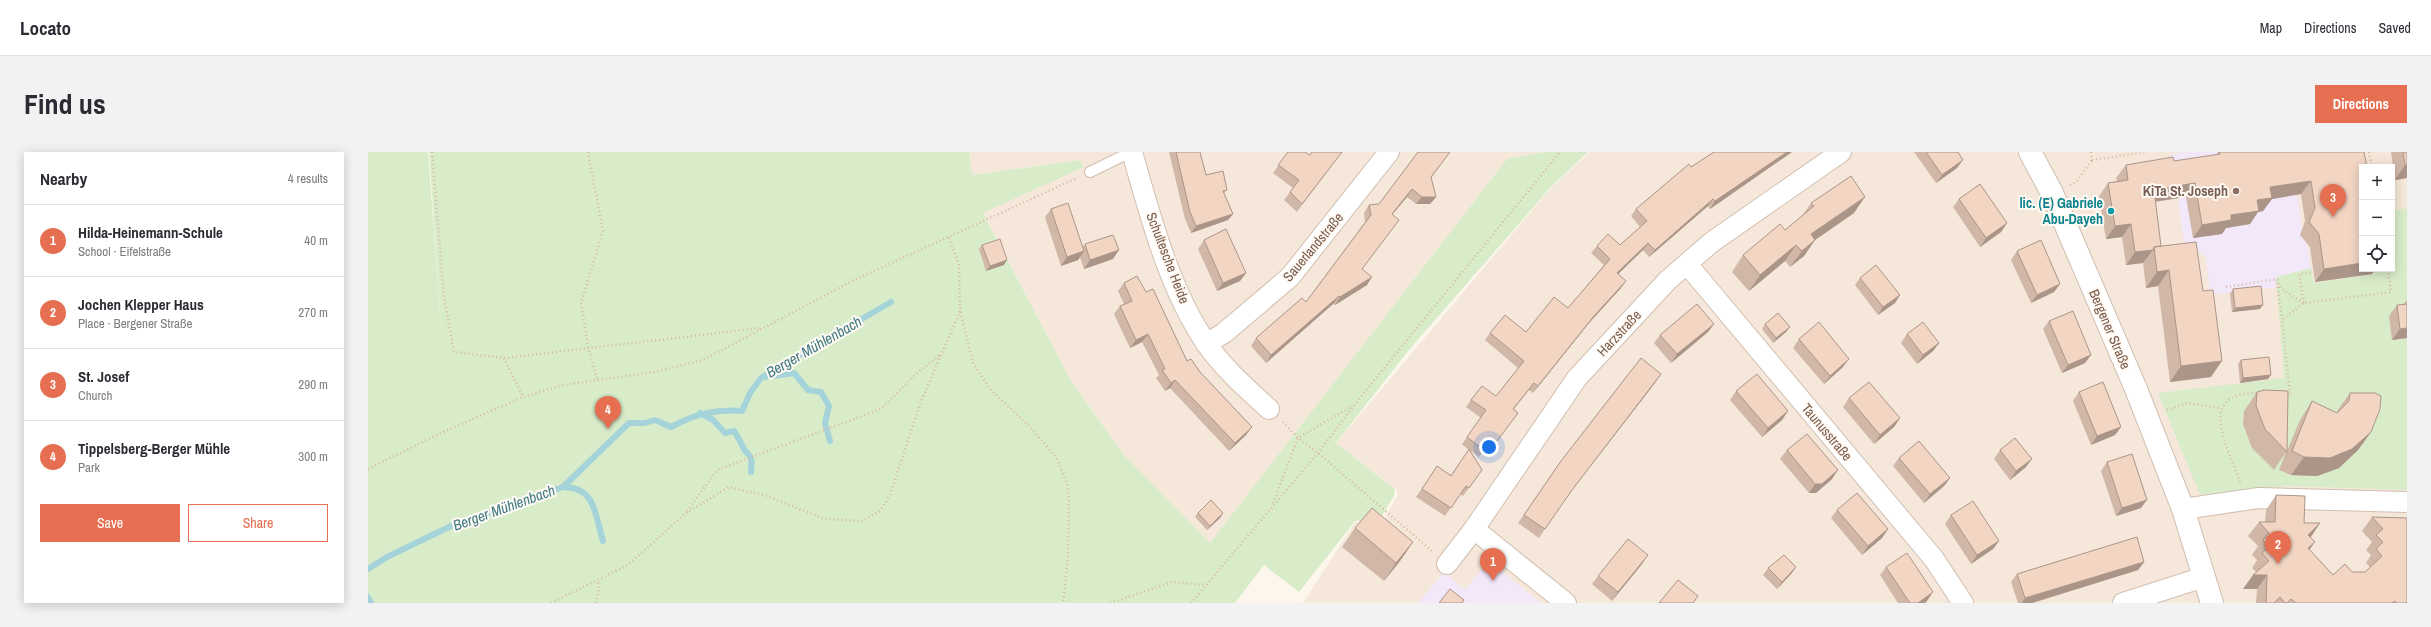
<!DOCTYPE html>
<meta charset="utf-8">
<style>
body{margin:0;font-family:"Archivo Narrow",sans-serif;background:#f2f2f3;color:#2b2b33}
.controls{position:absolute;right:12px;top:12px;display:grid;overflow:hidden;border-radius:0px;box-shadow:0 2px 10px #0003}
.controls button{width:36px;height:36px;display:grid;place-items:center;padding:0;border:0;border-bottom:1px solid #e1e1e2;background:#fff;color:#2b2b33;font:20px sans-serif}
.you{position:absolute;left:1121px;top:295px;width:14px;height:14px;margin:-10px;border:3px solid #fff;border-radius:50%;background:#1a73e8;box-shadow:0 0 0 6px #1a73e833}
.badge{display:grid;place-items:center;width:26px;height:26px;border-radius:50%;background:#e76f51;color:#fff;font-size:13px;font-weight:700}
.pin{position:absolute;translate:-50% -33px;filter:drop-shadow(0 1px 2px #0008)}
.pin::after{content:'';position:absolute;top:21px;width:14px;height:12px;background:inherit;clip-path:polygon(0 0,100% 0,50% 100%)}
.list{margin:0;padding:0;list-style:none}
h2{display:flex;justify-content:space-between;align-items:center;height:52px;margin:0;padding:0 16px;font-size:17px}
h2 small{font-size:13px;font-weight:400;color:#7c7c81}
.list li{display:grid;grid-template-columns:26px 1fr auto;gap:12px;align-items:center;box-sizing:border-box;height:72px;padding:0 16px;border-top:1px solid #e1e1e2}
.list b{display:block;font-size:15px;white-space:nowrap}
.list p{margin:0;font-size:13px;white-space:nowrap;color:#7c7c81}
.list em{font-size:13px;font-style:normal;color:#7c7c81}
.actions{display:flex;gap:8px;padding:12px 16px}
.actions a{flex:1;padding:9px 0;border:1px solid #e76f51;border-radius:0px;text-align:center;font-size:14px;color:#e76f51}
.actions .main{background:#e76f51;color:#fff}
.icon{flex:none;width:22px;height:22px;fill:none;stroke:currentColor;stroke-width:2;stroke-linecap:round;stroke-linejoin:round}
.map{position:relative;flex:none;width:2039px;height:451px;overflow:hidden;border-radius:0px}
header{display:flex;align-items:center;gap:24px;box-sizing:border-box;height:56px;padding:0 20px;background:#fff;border-bottom:1px solid #e1e1e2}
header strong{font-size:19px}
nav{display:flex;gap:22px;margin-inline-start:auto;font-size:14px}
.intro{display:flex;align-items:center;justify-content:space-between;box-sizing:border-box;height:96px;padding:0 24px}
h1{margin:0;font-size:28px}
.button{padding:10px 18px;border-radius:0px;background:#e76f51;color:#fff;font-size:14px;font-weight:700}
main{display:flex;gap:24px;padding:0 24px}
aside{flex:1;background:#fff;border-radius:0px;box-shadow:0 2px 10px #0003}
.map>svg:first-child{display:block}
</style>
<header>
<strong>Locato</strong>
<nav><a>Map</a><a>Directions</a><a>Saved</a></nav>
</header>
<div class="intro"><h1>Find us</h1><a class="button">Directions</a></div>
<main>
<aside>
<h2>Nearby<small>4 results</small></h2>
<ul class="list">
<li><span class="badge">1</span><div><b>Hilda-Heinemann-Schule</b><p>School · Eifelstraße</p></div><em>40 m</em></li>
<li><span class="badge">2</span><div><b>Jochen Klepper Haus</b><p>Place · Bergener Straße</p></div><em>270 m</em></li>
<li><span class="badge">3</span><div><b>St. Josef</b><p>Church</p></div><em>290 m</em></li>
<li><span class="badge">4</span><div><b>Tippelsberg-Berger Mühle</b><p>Park</p></div><em>300 m</em></li>
</ul>
<div class="actions"><a class="main">Save</a><a>Share</a></div>
</aside>
<div class="map">
<svg width="2039" height="451" viewBox="0 0 2039 451">
<rect width="100%" height="100%" fill="#fdf6ec"/>
<path fill="#f5e8da" fill-rule="evenodd" d="M 601,0 L 1176,0 L 1139,7 L 842,392 L 756,303 L 703,229 L 615,60 L 716,15 L 711,8 L 603,23 Z
M 1222,0 L 2039,0 L 2039,451 L 935,451 L 988,369 L 1009,380 L 1029,344 L 1029,338 L 968,291 L 1183,36 ZM 1994,15 L 2024,15 L 2024,117 L 1994,117 Z"/>
<path fill="#f3e8fa" d="M 1819,0 L 1922,0 L 1934,75 L 1932,83 L 1939,92 L 1943,116 L 1908,125 L 1908,135 L 1842,143 L 1838,105 L 1816,90 L 1803,2 Z
M 1121,409 L 1173,451 L 1050,451 L 1076,420 L 1097,438 Z"/>
<path fill="#d8ecc9" d="M 0,0 L 60,0 L 75,202 L 61,0 L 601,0 L 604,23 L 712,8 L 716,15 L 615,61 L 703,229 L 756,303 L 842,391 L 1139,7 L 1176,0 L 1220,0 L 1183,35 L 1041,198 L 968,291 L 1027,337 L 1026,344 L 1008,374 L 988,368 L 931,440 L 896,413 L 867,451 L 0,451 Z
M 2039,56 L 2039,338 L 1920,334 L 1832,343 L 1790,241 L 1916,226 L 1908,125 L 1943,116 L 1946,131 L 2007,122 L 2007,117 L 2024,117 L 2024,59 Z"/>
<g fill="none" stroke-linecap="round" stroke-linejoin="round">
<path stroke="#a5d3da" stroke-width="6" d="M 398,225 L 426,221 L 440,238 L 453,240 L 461,254 L 457,271 L 462,289
M 332,261 L 345,268 L 357,281 L 366,279 C 370,284 371,288 374,293 C 380,307 385,298 383,320
M 195,335 C 228,335 227,363 235,389
M 0,417 L 19,405 L 83,374 L 195,335 L 261,271 L 277,271 L 287,268 L 303,275 C 327,262 347,257 374,259 L 382,241 L 393,226 L 523,150
M 0,445 L 3,451"/>
<defs>
<path id="service" d="M 722,20 L 763,0"/>
<path id="minor" d="M 764,0 C 782,63 801,137 838,191 C 855,216 879,237 901,257
M 1319,112 L 1566,407 L 1595,451
M 838,192 L 856,181 L 922,125 L 1021,0
M 1815,357 L 1891,346 L 2039,350
M 1106,377 L 1198,451
M 1079,412 L 1106,377 L 1209,226 L 1300,128 L 1344,90 L 1473,0
M 1755,451 L 1836,425"/>
<path id="tertiary" d="M 1662,0 L 1684,41 L 1768,237 L 1815,357 L 1844,451"/>
</defs>
<use href="#service" stroke="#d1beb0" stroke-width="12"/>
<use href="#minor" stroke="#d1beb0" stroke-width="22"/>
<use href="#tertiary" stroke="#d1beb0" stroke-width="24"/>
<path stroke="#d9b8a5" stroke-width="2.5" stroke-dasharray="1 3" stroke-linecap="butt" d="M 64,0 L 76,145 L 86,200 L 136,206 L 393,176
M 220,0 L 235,79 L 213,151 L 220,195 L 229,227
M 1723,0 L 1724,8 L 1779,0
M 2001,0 L 2004,15
M 1702,33 L 1708,30 L 1724,8
M 581,86 L 591,113 L 592,159 L 605,211 L 622,237 L 661,274 L 688,305 L 699,331 L 701,344 L 700,406 L 695,451
M 1909,131 L 1914,167
M 1858,135 L 1909,127 L 1912,136 L 1936,151
M 1936,151 L 1931,122 L 1945,120
M 136,206 L 155,245
M 1918,242 L 1922,242 L 1914,168 L 1936,151 L 2023,140 L 2020,117
M 1799,258 L 1819,251 L 1853,256
M 915,270 L 930,286 L 950,301 L 1064,399
M 0,317 L 75,280 L 155,245 L 195,233 L 286,220 L 335,208 L 486,128 L 709,26
M 1872,330 C 1860,294 1826,240 1891,241
M 905,351 L 930,286 L 984,254
M 319,359 L 349,318 L 513,257 L 548,222 L 572,203
M 183,451 L 260,413 L 318,361 L 361,335 L 399,344 L 457,367 L 494,369 L 512,359 L 522,343 L 552,252 L 592,159
M 228,451 L 231,436 L 230,428
M 742,451 L 804,430 L 837,433
M 823,451 L 950,301 L 987,252 L 1192,0"/>
<use href="#service" stroke="#fff" stroke-width="10"/>
<use href="#minor" stroke="#fff" stroke-width="20"/>
<use href="#tertiary" stroke="#fff" stroke-width="22"/>
</g>
<path fill="#d1b7a8" d="M 801,0 L 832,0 L 838,23 L 859,38 L 856,41 L 865,62 L 860,68 L 823,81 L 817,67 Z
M 920,0 L 942,3 L 944,0 L 974,0 L 929,60 L 916,48 L 925,36 L 905,21 Z
M 1050,0 L 1082,0 L 1063,26 L 1068,45 L 1062,52 L 1048,52 L 1039,45 L 1024,63 L 1025,76 L 994,117 L 999,133 L 967,153 L 965,152 L 898,211 L 883,194 L 888,186 L 938,150 L 997,70 L 996,61 L 1001,53 L 1011,52 Z
M 1346,0 L 1424,0 L 1342,57 L 1340,54 L 1281,105 L 1275,98 L 1250,122 L 1253,136 L 1221,171 L 1165,241 L 1161,238 L 1146,257 L 1150,261 L 1124,296 L 1120,293 L 1111,305 L 1102,298 L 1114,318 L 1095,344 L 1092,342 L 1077,364 L 1048,345 L 1069,314 L 1083,323 L 1101,298 L 1094,292 L 1113,266 L 1098,255 L 1103,248 L 1128,244 L 1150,216 L 1117,188 L 1122,181 L 1158,180 L 1200,156 L 1236,113 L 1223,101 L 1229,94 L 1252,93 L 1272,75 L 1263,64 L 1268,57 L 1323,15 Z
M 1546,0 L 1590,0 L 1589,16 L 1568,31 Z
M 1850,0 L 1996,0 L 2004,122 L 1947,130 L 1942,95 L 1932,83 L 1937,69 L 1933,42 L 1904,47 L 1895,59 L 1890,60 L 1882,72 L 1858,76 L 1854,82 L 1825,86 L 1818,45 L 1787,50 L 1793,94 L 1843,225 L 1802,230 L 1790,134 L 1778,136 L 1775,111 L 1758,113 L 1754,85 L 1738,87 L 1731,44 L 1740,31 L 1749,29 L 1748,26 L 1758,13 L 1806,9 L 1848,3 Z
M 2023,0 L 2039,0 L 2039,26 L 2027,28 Z
M 1591,47 L 1639,71 L 1633,80 L 1612,95 L 1585,55 Z
M 1443,51 L 1486,61 L 1447,88 L 1436,104 L 1422,115 L 1417,109 L 1381,139 L 1364,120 L 1375,103 L 1417,78 L 1434,64 Z
M 683,57 L 714,96 L 717,92 L 745,107 L 716,117 L 712,105 L 710,108 L 693,114 L 677,65 Z
M 836,88 L 878,121 L 872,129 L 849,139 L 830,97 Z
M 614,93 L 636,113 L 618,119 L 611,97 Z
M 1649,99 L 1692,132 L 1686,140 L 1663,151 L 1643,108 Z
M 1492,126 L 1532,143 L 1527,151 L 1510,163 L 1487,133 Z
M 756,131 L 778,140 L 819,209 L 878,283 L 861,299 L 802,236 L 797,239 L 788,226 L 791,223 L 774,190 L 762,196 L 746,162 L 752,154 L 756,152 L 750,139 Z
M 1865,137 L 1892,157 L 1864,160 L 1862,142 Z
M 2039,148 L 2039,186 L 2024,188 L 2021,164 L 2029,153 L 2036,152 Z
M 1681,169 L 1723,203 L 1717,211 L 1694,221 L 1675,177 Z
M 1346,172 L 1340,180 L 1303,211 L 1286,191 L 1292,183 Z
M 1397,172 L 1422,175 L 1418,180 L 1405,191 L 1394,177 Z
M 1539,182 L 1571,191 L 1565,199 L 1549,212 L 1533,191 Z
M 1431,187 L 1475,215 L 1456,232 L 1425,196 Z
M 1873,208 L 1903,223 L 1900,227 L 1872,231 L 1870,212 Z
M 1287,231 L 1199,344 L 1171,386 L 1150,371 L 1193,309 Z
M 1368,239 L 1420,259 L 1414,268 L 1394,285 L 1362,248 Z
M 1711,240 L 1753,275 L 1747,283 L 1723,293 L 1705,249 Z
M 1889,240 L 1919,299 L 1932,268 L 1944,249 L 1969,261 L 1969,259 L 1982,241 L 2003,280 L 1990,298 L 1971,316 L 1949,324 L 1923,323 L 1911,318 L 1918,300 L 1906,318 L 1884,296 L 1875,272 L 1876,259 Z
M 1481,246 L 1532,266 L 1526,275 L 1506,292 L 1475,255 Z
M 1419,298 L 1464,327 L 1448,341 L 1441,341 L 1412,307 Z
M 1632,298 L 1658,315 L 1642,328 L 1626,307 Z
M 1531,306 L 1582,326 L 1576,334 L 1556,351 L 1525,314 Z
M 1739,310 L 1773,356 L 1748,364 L 1733,319 Z
M 1908,343 L 1936,371 L 1952,371 L 1943,385 L 1941,398 L 1965,423 L 1984,420 L 1997,420 L 2002,415 L 1998,411 L 2003,403 L 1998,398 L 2004,390 L 1994,379 L 2004,365 L 2039,366 L 2039,451 L 1888,451 L 1889,437 L 1875,437 L 1888,420 L 1884,416 L 1889,408 L 1884,403 L 1890,394 L 1880,384 L 1891,370 L 1897,370 L 1898,358 Z
M 1469,358 L 1520,377 L 1514,386 L 1494,403 L 1463,366 Z
M 830,361 L 852,366 L 839,378 L 827,365 Z
M 1583,363 L 1631,389 L 1625,397 L 1603,412 L 1577,372 Z
M 987,376 L 1045,390 L 1032,409 L 1016,429 L 974,395 Z
M 1776,410 L 1770,418 L 1664,451 L 1650,451 L 1643,430 L 1649,422 Z
M 1274,412 L 1244,449 L 1224,432 L 1230,424 Z
M 1428,415 L 1423,422 L 1409,437 L 1395,423 L 1400,416 Z
M 1518,415 L 1559,449 L 1557,451 L 1530,451 L 1512,423 Z"/>
<path fill="#aa9588" d="M 1419,0 L 1424,0 L 1342,57 L 1347,49 Z
M 1595,8 L 1589,16 L 1568,31 L 1574,23 Z
M 2037,13 L 2039,13 L 2039,26 L 2027,28 Z
M 1943,29 L 1933,42 L 1904,47 L 1895,59 L 1890,60 L 1882,72 L 1858,76 L 1854,82 L 1825,86 L 1834,73 L 1863,63 L 1889,48 L 1902,35 Z
M 1827,31 L 1818,45 L 1776,51 L 1786,38 Z
M 1044,37 L 1039,45 L 1018,70 L 1024,62 Z
M 1054,45 L 1068,45 L 1062,52 L 1048,52 Z
M 1497,45 L 1486,61 L 1447,88 L 1436,104 L 1422,115 L 1434,99 L 1446,89 L 1432,99 L 1443,82 Z
M 1345,47 L 1340,54 L 1281,105 L 1287,98 Z
M 865,62 L 860,68 L 823,81 L 828,74 Z
M 1639,71 L 1633,80 L 1612,95 L 1618,86 Z
M 1763,72 L 1754,85 L 1738,87 L 1747,74 Z
M 1280,91 L 1275,98 L 1244,128 L 1249,121 Z
M 1428,93 L 1417,109 L 1381,139 L 1392,123 Z
M 751,98 L 745,107 L 716,117 L 722,108 Z
M 1785,98 L 1775,111 L 1758,113 L 1767,100 Z
M 716,99 L 710,108 L 693,114 L 699,105 Z
M 639,108 L 636,113 L 618,119 L 622,114 Z
M 1994,111 L 1994,117 L 2008,117 L 2004,122 L 1947,130 L 1956,117 Z
M 1801,118 L 1790,134 L 1778,136 L 1789,120 Z
M 878,121 L 872,129 L 849,139 L 855,131 Z
M 1004,125 L 999,133 L 967,153 L 972,145 Z
M 1258,129 L 1253,136 L 1221,171 L 1165,241 L 1170,234 L 1226,164 Z
M 1692,132 L 1686,140 L 1663,151 L 1669,143 Z
M 1532,143 L 1527,151 L 1510,163 L 1515,155 Z
M 971,144 L 965,152 L 898,211 L 903,203 Z
M 1895,153 L 1892,157 L 1864,160 L 1867,156 Z
M 1346,172 L 1340,180 L 1303,211 L 1309,202 Z
M 1422,175 L 1418,180 L 1405,191 L 1408,186 Z
M 2039,176 L 2039,186 L 2024,188 L 2032,177 Z
M 780,182 L 774,190 L 762,196 L 768,188 Z
M 1571,191 L 1565,199 L 1549,212 L 1555,203 Z
M 1723,203 L 1717,211 L 1694,221 L 1700,213 Z
M 1481,207 L 1475,215 L 1456,232 L 1462,224 Z
M 1854,209 L 1843,225 L 1802,230 L 1813,214 Z
M 1293,222 L 1287,231 L 1198,346 L 1204,338 Z
M 1903,223 L 1900,227 L 1872,231 L 1875,226 Z
M 807,228 L 802,236 L 797,239 L 803,231 Z
M 1420,259 L 1414,268 L 1394,285 L 1400,276 Z
M 1532,266 L 1526,275 L 1506,292 L 1512,283 Z
M 884,275 L 878,283 L 861,299 L 867,291 Z
M 1753,275 L 1747,283 L 1723,293 L 1729,284 Z
M 2003,280 L 1990,298 L 1971,316 L 1949,324 L 1923,323 L 1936,305 Z
M 1664,307 L 1658,315 L 1642,328 L 1648,319 Z
M 1470,318 L 1464,327 L 1448,341 L 1441,341 L 1447,332 Z
M 1582,326 L 1576,334 L 1556,351 L 1562,342 Z
M 1779,348 L 1773,356 L 1748,364 L 1754,356 Z
M 855,361 L 852,366 L 839,378 L 842,374 Z
M 1952,371 L 1942,386 L 1940,383 Z
M 1520,377 L 1514,386 L 1494,403 L 1500,394 Z
M 1631,389 L 1625,397 L 1603,412 L 1609,403 Z
M 1045,390 L 1032,409 L 1016,429 L 1028,411 Z
M 1947,390 L 1937,404 L 1940,396 Z
M 1280,403 L 1274,412 L 1244,449 L 1250,440 Z
M 1776,410 L 1770,418 L 1664,451 L 1654,451 L 1657,446 Z
M 1428,415 L 1423,422 L 1409,437 L 1414,430 Z
M 1885,423 L 1899,423 L 1889,437 L 1875,437 Z
M 1565,440 L 1559,449 L 1557,451 L 1550,451 Z"/>
<path fill="#f3d5c3" stroke="#aa9588" d="M 808,0 L 832,0 L 838,23 L 855,19 L 859,38 L 855,39 L 865,62 L 828,74 L 822,60 Z
M 920,0 L 937,0 L 942,3 L 944,0 L 974,0 L 934,52 L 922,40 L 931,28 L 910,13 Z
M 1050,0 L 1082,0 L 1063,25 L 1068,45 L 1054,45 L 1044,37 L 1024,62 L 1031,68 L 994,117 L 1004,125 L 972,145 L 971,144 L 903,203 L 888,186 L 934,146 L 938,150 L 1003,63 L 1001,53 L 1011,52 Z
M 1346,0 L 1419,0 L 1347,49 L 1345,47 L 1287,98 L 1280,91 L 1249,121 L 1258,129 L 1226,164 L 1170,234 L 1166,231 L 1145,257 L 1150,261 L 1129,289 L 1125,286 L 1116,298 L 1099,285 L 1118,258 L 1103,248 L 1114,234 L 1128,244 L 1156,209 L 1122,181 L 1137,163 L 1158,180 L 1186,145 L 1200,156 L 1242,107 L 1229,94 L 1240,82 L 1252,93 L 1279,69 L 1268,57 L 1321,12 L 1323,15 Z
M 1558,0 L 1590,0 L 1595,8 L 1574,23 Z
M 1851,0 L 1996,0 L 1999,15 L 1994,15 L 1994,111 L 1956,117 L 1951,82 L 1941,70 L 1947,56 L 1943,29 L 1902,35 L 1904,46 L 1889,48 L 1891,59 L 1863,63 L 1863,68 L 1834,73 L 1827,31 L 1786,38 L 1793,94 L 1786,95 L 1785,98 L 1767,100 L 1763,72 L 1747,74 L 1740,31 L 1760,28 L 1758,13 L 1805,5 L 1806,9 L 1852,2 Z
M 2035,0 L 2039,0 L 2039,13 L 2037,13 Z
M 1483,24 L 1497,45 L 1443,82 L 1447,88 L 1434,99 L 1428,93 L 1392,123 L 1375,103 L 1412,72 L 1417,78 L 1446,54 L 1443,51 Z
M 1612,32 L 1639,71 L 1618,86 L 1591,47 Z
M 700,51 L 716,99 L 699,105 L 683,57 Z
M 858,77 L 878,121 L 855,131 L 836,88 Z
M 745,83 L 751,98 L 722,108 L 717,92 Z
M 632,87 L 639,108 L 622,114 L 614,93 Z
M 1673,88 L 1692,132 L 1669,143 L 1649,99 Z
M 1828,90 L 1835,139 L 1845,138 L 1854,209 L 1813,214 L 1801,118 L 1789,120 L 1786,95 Z
M 1508,113 L 1532,143 L 1515,155 L 1492,126 Z
M 769,124 L 778,140 L 785,137 L 819,209 L 823,207 L 832,220 L 884,275 L 867,291 L 807,228 L 803,231 L 794,218 L 797,217 L 780,182 L 768,188 L 752,154 L 764,149 L 756,131 Z
M 1893,134 L 1895,153 L 1867,156 L 1865,137 Z
M 1329,152 L 1346,172 L 1309,202 L 1292,183 Z
M 2039,152 L 2039,176 L 2032,177 L 2029,153 Z
M 1705,159 L 1723,203 L 1700,213 L 1681,169 Z
M 1410,161 L 1422,175 L 1408,186 L 1397,172 Z
M 1451,170 L 1481,207 L 1462,224 L 1431,187 Z
M 1555,170 L 1571,191 L 1555,203 L 1539,182 Z
M 1901,205 L 1903,223 L 1875,226 L 1873,208 Z
M 1273,206 L 1293,222 L 1204,338 L 1177,377 L 1156,363 L 1193,309 Z
M 1389,222 L 1420,259 L 1400,276 L 1368,239 Z
M 1501,230 L 1532,266 L 1512,283 L 1481,246 Z
M 1735,230 L 1753,275 L 1729,284 L 1711,240 Z
M 1896,238 L 1920,239 L 1919,300 L 1897,277 L 1888,254 L 1889,240 Z
M 1982,241 L 2007,241 L 2013,244 L 2012,257 L 2003,280 L 1984,297 L 1962,306 L 1936,305 L 1924,299 L 1944,249 L 1969,261 L 1981,249 Z
M 1439,282 L 1470,318 L 1454,332 L 1447,332 L 1419,298 Z
M 1647,286 L 1664,307 L 1648,319 L 1632,298 Z
M 1551,289 L 1582,326 L 1562,342 L 1531,306 Z
M 1101,297 L 1114,318 L 1101,336 L 1098,334 L 1083,356 L 1054,337 L 1069,314 L 1083,324 Z
M 1764,302 L 1779,348 L 1754,356 L 1739,310 Z
M 1489,341 L 1520,377 L 1500,394 L 1469,358 Z
M 1908,343 L 1937,344 L 1936,371 L 1952,371 L 1940,383 L 1947,390 L 1940,396 L 1965,423 L 1977,412 L 1984,420 L 1997,420 L 2014,404 L 2008,397 L 2015,390 L 2008,383 L 2015,377 L 2004,365 L 2039,366 L 2039,450 L 2038,451 L 2029,451 L 2027,449 L 2024,451 L 1928,451 L 1923,447 L 1919,451 L 1917,451 L 1912,445 L 1906,451 L 1898,451 L 1899,423 L 1885,423 L 1901,409 L 1894,401 L 1901,395 L 1895,388 L 1901,381 L 1891,370 L 1907,370 Z
M 843,348 L 855,361 L 842,374 L 830,361 Z
M 1605,349 L 1631,389 L 1609,403 L 1583,363 Z
M 1004,356 L 1045,390 L 1028,411 L 987,376 Z
M 1769,385 L 1776,410 L 1657,446 L 1649,422 Z
M 1260,387 L 1280,403 L 1250,440 L 1230,424 Z
M 1539,401 L 1565,440 L 1550,451 L 1542,451 L 1518,415 Z
M 1416,403 L 1428,415 L 1414,430 L 1400,416 Z
M 1310,428 L 1330,444 L 1325,451 L 1291,451 Z
M 1082,437 L 1096,448 L 1094,451 L 1071,451 Z"/>
<circle fill="#8d6e63" stroke="#fffaf3" stroke-width="1.5" cx="1868" cy="39" r="4"/>
<circle fill="#0f9aa8" stroke="#fffaf3" stroke-width="1.5" cx="1743" cy="59" r="4"/>
<g text-anchor="middle" stroke-width="4" stroke-linejoin="round" paint-order="stroke">
<g font-size="14" font-weight="bold" fill="#785e54" stroke="#fffaf3" text-anchor="end">
<text x="1860" y="44">KiTa St. Joseph</text>
</g>
<g font-size="14" font-weight="bold" fill="#0d838f" stroke="#fffaf3" text-anchor="end">
<text x="1735" y="56">lic. (E) Gabriele<tspan x="1735" dy="16">Abu-Dayeh</tspan></text>
</g>
<g font-size="14" fill="#7a5c4d" stroke="#fffaf3">
<text transform="translate(945 95) rotate(-50)" y="5">Sauerlandstraße</text>
<text transform="translate(800 106) rotate(69)" y="5">Schultesche Heide</text>
<text transform="translate(1742 177) rotate(67)" y="5">Bergener Straße</text>
<text transform="translate(1251 181) rotate(-47)" y="5">Harzstraße</text>
<text transform="translate(1459 280) rotate(50)" y="5">Taunusstraße</text>
</g>
<g font-size="15" font-style="italic" fill="#437c86" stroke="#fffaf3">
<text transform="translate(446 195) rotate(-30)" y="5">Berger Mühlenbach</text>
<text transform="translate(136 356) rotate(-20)" y="5">Berger Mühlenbach</text>
</g>
</g>
</svg>
<div class="controls">
<button>+</button>
<button>−</button>
<button><svg class="icon" aria-label="locate" viewBox="0 0 24 24"><circle cx="12" cy="12" r="6"/><path d="M12 2v4M12 18v4M2 12h4M18 12h4"/></svg></button>
</div>
<div class="you"></div>
<div class="pin badge" style="left:1125px;top:429px">1</div>
<div class="pin badge" style="left:1910px;top:412px">2</div>
<div class="pin badge" style="left:1965px;top:65px">3</div>
<div class="pin badge" style="left:240px;top:277px">4</div>
</div>
</main>
